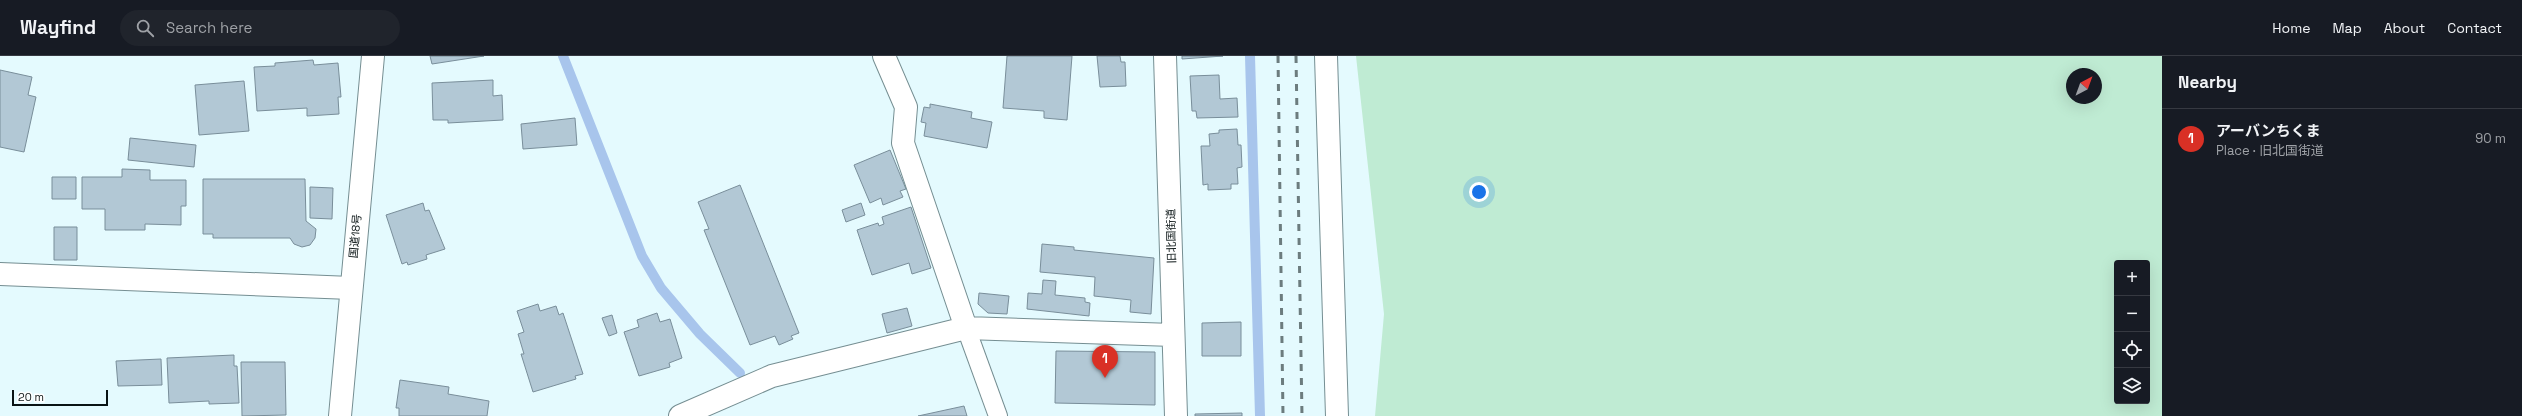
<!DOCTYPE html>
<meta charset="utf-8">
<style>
body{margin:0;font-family:"Space Grotesk","Noto Sans JP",sans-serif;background:#20242c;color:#f1f3f6}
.controls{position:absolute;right:12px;bottom:12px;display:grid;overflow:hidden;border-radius:4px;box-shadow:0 4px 16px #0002}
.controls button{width:36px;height:36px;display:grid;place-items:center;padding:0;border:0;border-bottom:1px solid #363941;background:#171b24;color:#f1f3f6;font:20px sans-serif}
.compass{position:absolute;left:2066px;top:12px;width:36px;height:36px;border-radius:50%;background:#171b24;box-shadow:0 4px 16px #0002;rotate:41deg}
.scale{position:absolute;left:12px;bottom:10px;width:96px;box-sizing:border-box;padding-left:4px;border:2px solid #091314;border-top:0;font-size:11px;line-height:14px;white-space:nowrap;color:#091314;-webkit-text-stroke:3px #fff;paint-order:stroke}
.you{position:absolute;left:1479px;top:136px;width:14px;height:14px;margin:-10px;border:3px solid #fff;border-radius:50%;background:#1a73e8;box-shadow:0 0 0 6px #1a73e833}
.badge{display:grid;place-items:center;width:26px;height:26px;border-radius:50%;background:#d93025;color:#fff;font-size:13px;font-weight:700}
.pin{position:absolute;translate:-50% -33px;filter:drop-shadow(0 1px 2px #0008)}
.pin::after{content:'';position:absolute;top:21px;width:14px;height:12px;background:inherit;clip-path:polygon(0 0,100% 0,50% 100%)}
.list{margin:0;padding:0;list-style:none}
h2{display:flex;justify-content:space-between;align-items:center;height:52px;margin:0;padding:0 16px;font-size:17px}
h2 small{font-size:13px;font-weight:400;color:#9ea1a6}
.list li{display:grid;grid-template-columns:26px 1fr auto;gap:12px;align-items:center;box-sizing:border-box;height:60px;padding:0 16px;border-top:1px solid #363941}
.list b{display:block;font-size:15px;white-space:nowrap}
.list p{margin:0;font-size:13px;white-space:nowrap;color:#9ea1a6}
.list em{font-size:13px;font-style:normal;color:#9ea1a6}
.icon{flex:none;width:22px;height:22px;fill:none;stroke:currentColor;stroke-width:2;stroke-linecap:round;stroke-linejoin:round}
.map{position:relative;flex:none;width:2162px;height:360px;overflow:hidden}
header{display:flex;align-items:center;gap:24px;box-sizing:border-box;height:56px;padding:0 20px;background:#171b24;border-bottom:1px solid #363941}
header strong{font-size:19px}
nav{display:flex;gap:22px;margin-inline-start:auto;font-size:14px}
.search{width:280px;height:36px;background:#20242c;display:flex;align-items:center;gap:10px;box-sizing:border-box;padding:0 14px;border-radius:22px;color:#9ea1a6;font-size:15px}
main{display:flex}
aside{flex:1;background:#171b24}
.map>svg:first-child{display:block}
</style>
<header>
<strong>Wayfind</strong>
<div class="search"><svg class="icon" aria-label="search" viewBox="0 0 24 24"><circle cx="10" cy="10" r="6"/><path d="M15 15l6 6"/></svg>Search here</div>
<nav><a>Home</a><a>Map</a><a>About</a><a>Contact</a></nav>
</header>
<main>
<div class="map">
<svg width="2162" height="360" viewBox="0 0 2162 360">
<rect width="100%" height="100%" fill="#e4fafe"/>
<path fill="#bfebd3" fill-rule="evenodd" d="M 1356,0 L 2162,0 L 2162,360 L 1375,360 L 1384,258 ZM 2072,18 L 2096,18 L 2096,42 L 2072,42 ZM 2117,207 L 2147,207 L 2147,345 L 2117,345 Z"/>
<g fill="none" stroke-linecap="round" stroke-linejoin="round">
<path stroke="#a8c5ec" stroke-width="10" d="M 563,0 L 642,200 L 661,232 L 700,278 L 740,317
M 1250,0 L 1260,360"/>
</g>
<path fill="#b2c8d5" stroke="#798e9a" d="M 430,0 L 484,0 L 432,8 Z
M 1007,0 L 1072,0 L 1067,64 L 1044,62 L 1044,55 L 1003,52 Z
M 1097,0 L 1120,0 L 1121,6 L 1125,6 L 1126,30 L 1100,31 Z
M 1182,0 L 1223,0 L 1182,3 Z
M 313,4 L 314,9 L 338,7 L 341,41 L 338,41 L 339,58 L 307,60 L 307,52 L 257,55 L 254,11 L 275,10 L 275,7 Z
M 0,14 L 32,21 L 28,39 L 36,41 L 24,96 L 0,91 Z
M 1219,19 L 1220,43 L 1237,42 L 1238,61 L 1197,62 L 1196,55 L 1192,55 L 1190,20 Z
M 493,24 L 493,40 L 502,39 L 503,64 L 448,67 L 448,64 L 433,64 L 432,27 Z
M 244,25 L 249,75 L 199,79 L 195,29 Z
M 930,48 L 972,56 L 971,62 L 992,66 L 987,92 L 924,80 L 926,67 L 921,66 L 924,51 L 930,52 Z
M 575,62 L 577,89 L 523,93 L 521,68 Z
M 1237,73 L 1238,89 L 1241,89 L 1242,111 L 1237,112 L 1238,128 L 1231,128 L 1231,133 L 1208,134 L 1208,128 L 1203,129 L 1201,90 L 1210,90 L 1209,78 L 1219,77 L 1219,74 Z
M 130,82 L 196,89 L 194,111 L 128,104 Z
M 890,94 L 906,133 L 900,135 L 903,141 L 883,149 L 881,142 L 870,147 L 854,109 Z
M 122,113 L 150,114 L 150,124 L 186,124 L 186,150 L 181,150 L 181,169 L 145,168 L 145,174 L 105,174 L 105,153 L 82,153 L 82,121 L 122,121 Z
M 52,121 L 76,121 L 76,143 L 52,143 Z
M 203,123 L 305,123 L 306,165 L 316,173 L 315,182 L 310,189 L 302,191 L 294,188 L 290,182 L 213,182 L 213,178 L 203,178 Z
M 740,129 L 799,277 L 791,280 L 793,283 L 779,289 L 775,280 L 750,289 L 704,174 L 709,173 L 698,146 Z
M 310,131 L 333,132 L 332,163 L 310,162 Z
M 423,147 L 425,155 L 429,154 L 445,193 L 426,199 L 427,203 L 408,209 L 407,206 L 402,208 L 386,159 Z
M 861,147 L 865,159 L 846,166 L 842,154 Z
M 911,151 L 931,212 L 912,218 L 909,207 L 872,219 L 857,174 L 878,167 L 879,170 L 884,168 L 882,161 Z
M 54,171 L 77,171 L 77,204 L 54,204 Z
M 1042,188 L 1074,191 L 1074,194 L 1154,202 L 1151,258 L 1130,256 L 1131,244 L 1094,240 L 1095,221 L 1040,216 Z
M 1043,224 L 1056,225 L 1055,239 L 1085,242 L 1085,246 L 1090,247 L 1089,260 L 1027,253 L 1028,237 L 1042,238 Z
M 979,237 L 1009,240 L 1007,258 L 988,257 L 978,248 Z
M 538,248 L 540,255 L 556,250 L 559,259 L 563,257 L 583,318 L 575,320 L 576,323 L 533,336 L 521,298 L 524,298 L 518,278 L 524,276 L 517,255 Z
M 907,252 L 912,270 L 887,277 L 882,258 Z
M 657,257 L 660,266 L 670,263 L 682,302 L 669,307 L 670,311 L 639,320 L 624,276 L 639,271 L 637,264 Z
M 612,259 L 617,277 L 609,280 L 602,262 Z
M 1241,266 L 1241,300 L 1202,300 L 1202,267 Z
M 1056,295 L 1155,296 L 1155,349 L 1055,347 Z
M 234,299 L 234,310 L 237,310 L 239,347 L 209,348 L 209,345 L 169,347 L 167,302 Z
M 161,303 L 162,329 L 118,330 L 116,305 Z
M 241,306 L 285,306 L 286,359 L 242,360 Z
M 400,324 L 449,331 L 448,338 L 489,345 L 487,360 L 399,360 L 399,352 L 396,352 Z
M 964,350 L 967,360 L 918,360 Z
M 1242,357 L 1242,360 L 1195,360 L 1195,358 Z"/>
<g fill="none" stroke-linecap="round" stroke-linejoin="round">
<defs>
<path id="lane" d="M 966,272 L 998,360"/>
<path id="street" d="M 884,0 L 906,51 L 903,87 L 966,272
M 1165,0 L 1176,360
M 1326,0 L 1337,360
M 0,218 L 351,232
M 680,360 L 772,320 L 966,272 L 1173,279"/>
<path id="highway" d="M 340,360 L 373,0"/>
</defs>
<use href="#lane" stroke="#758e92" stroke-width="20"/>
<use href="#street" stroke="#758e92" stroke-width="24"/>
<use href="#highway" stroke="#758e92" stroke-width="24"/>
<use href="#lane" stroke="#fff" stroke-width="18"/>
<use href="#street" stroke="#fff" stroke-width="22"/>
<use href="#highway" stroke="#fff" stroke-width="22"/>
<path stroke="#6c7c7e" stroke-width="3" stroke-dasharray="7 7" stroke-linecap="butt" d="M 1278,0 L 1283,360
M 1296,0 L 1302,360"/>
</g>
<g text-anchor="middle" stroke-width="3" stroke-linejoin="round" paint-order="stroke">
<g font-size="11" fill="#091314" stroke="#fff">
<text transform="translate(355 180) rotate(-85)" y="4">国道18号</text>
<text transform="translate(1171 180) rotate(-91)" y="4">旧北国街道</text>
</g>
</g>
</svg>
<div class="controls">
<button>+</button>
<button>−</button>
<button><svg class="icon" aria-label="locate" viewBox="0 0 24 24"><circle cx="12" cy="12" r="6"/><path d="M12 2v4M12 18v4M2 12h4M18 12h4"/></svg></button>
<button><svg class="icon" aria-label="layers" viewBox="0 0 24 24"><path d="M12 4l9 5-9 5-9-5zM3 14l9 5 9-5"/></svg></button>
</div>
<svg class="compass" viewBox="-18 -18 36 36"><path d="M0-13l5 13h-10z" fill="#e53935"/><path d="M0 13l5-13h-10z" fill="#9ea1a6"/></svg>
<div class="scale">20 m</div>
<div class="you"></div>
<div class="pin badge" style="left:1105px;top:322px">1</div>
</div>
<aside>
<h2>Nearby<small></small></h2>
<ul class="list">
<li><span class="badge">1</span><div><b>アーバンちくま</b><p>Place · 旧北国街道</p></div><em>90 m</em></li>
</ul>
</aside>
</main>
